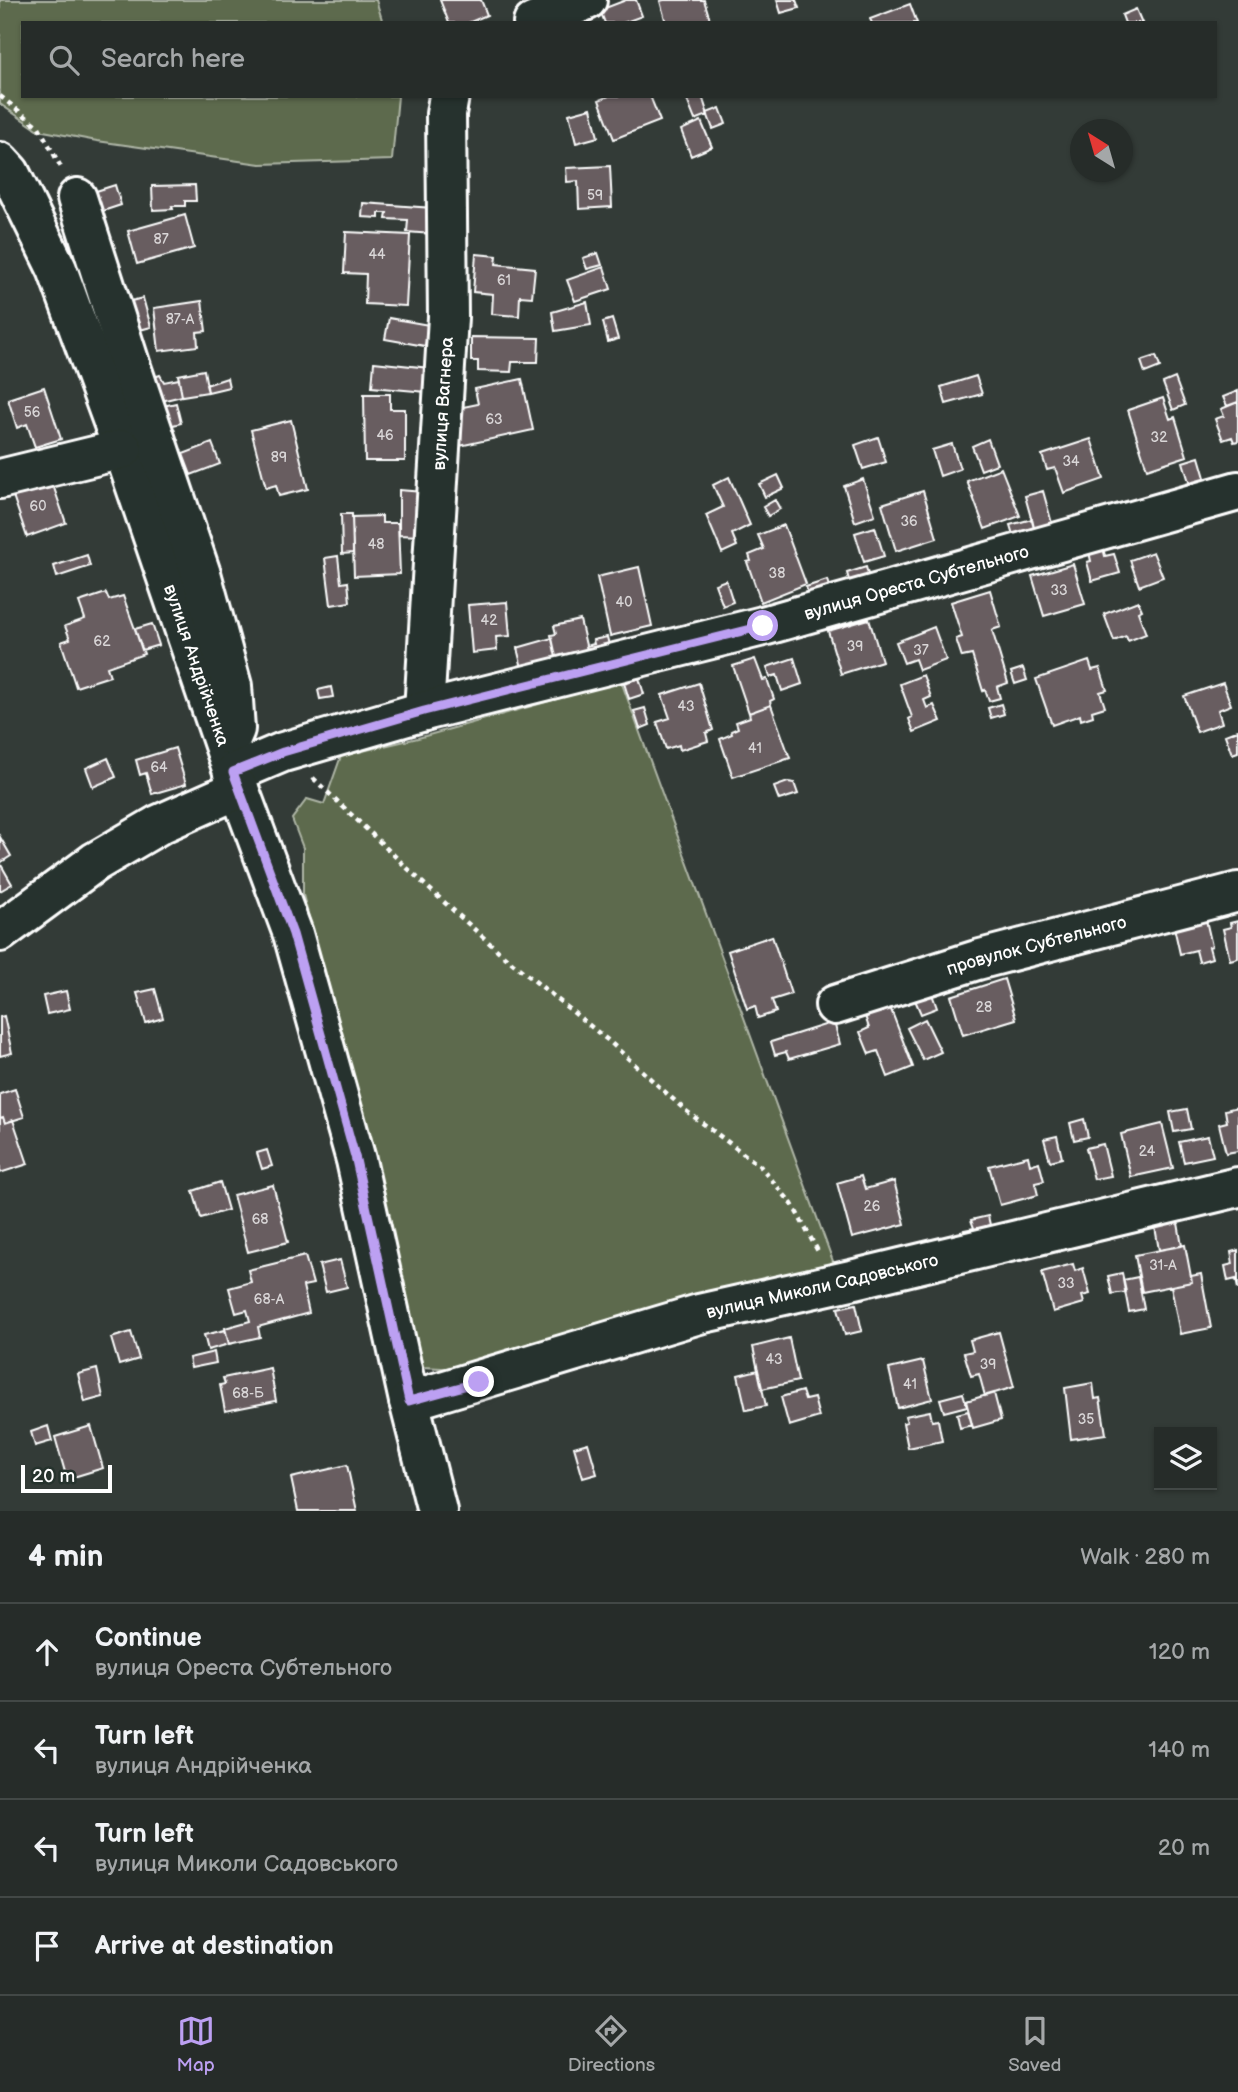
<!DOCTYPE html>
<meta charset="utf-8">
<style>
body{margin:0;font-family:"Balsamiq Sans",sans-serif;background:#2e3431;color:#f1f3f6}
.controls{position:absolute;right:21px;bottom:21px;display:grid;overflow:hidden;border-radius:0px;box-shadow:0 2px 5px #0004}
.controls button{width:63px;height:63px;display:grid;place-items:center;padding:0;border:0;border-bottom:2px solid #424846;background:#262c29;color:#f1f3f6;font:35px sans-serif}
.compass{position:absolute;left:1070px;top:119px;width:63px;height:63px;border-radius:50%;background:#262c29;box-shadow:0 2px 5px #0004;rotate:323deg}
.scale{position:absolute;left:21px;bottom:18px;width:91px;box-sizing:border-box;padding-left:7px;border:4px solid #fff;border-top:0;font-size:19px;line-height:24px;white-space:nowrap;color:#fff;-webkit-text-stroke:5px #26332d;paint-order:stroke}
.stop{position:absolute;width:21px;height:21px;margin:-16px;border:5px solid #bca0f2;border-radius:50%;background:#fff}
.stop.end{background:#bca0f2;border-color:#fff;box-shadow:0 2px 7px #0008}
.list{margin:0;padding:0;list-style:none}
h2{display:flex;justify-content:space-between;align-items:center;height:91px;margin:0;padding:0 28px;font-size:30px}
h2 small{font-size:23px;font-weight:400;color:#a4a7a8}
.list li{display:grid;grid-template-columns:46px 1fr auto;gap:21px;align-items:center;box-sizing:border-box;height:98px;padding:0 28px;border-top:2px solid #424846}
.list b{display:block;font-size:26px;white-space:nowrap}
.list p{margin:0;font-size:23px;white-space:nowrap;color:#a4a7a8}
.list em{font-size:23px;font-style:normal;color:#a4a7a8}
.icon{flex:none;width:38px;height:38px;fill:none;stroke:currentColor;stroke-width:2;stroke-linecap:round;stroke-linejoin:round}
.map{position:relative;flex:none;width:1238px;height:1511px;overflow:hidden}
.search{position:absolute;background:#262c29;box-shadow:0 2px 5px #0004;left:21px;right:21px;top:21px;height:77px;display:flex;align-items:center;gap:18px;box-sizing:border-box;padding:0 24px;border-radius:0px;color:#a4a7a8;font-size:26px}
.sheet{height:483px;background:#262c29}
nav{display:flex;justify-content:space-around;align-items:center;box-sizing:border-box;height:98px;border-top:2px solid #424846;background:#262c29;font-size:19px;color:#a4a7a8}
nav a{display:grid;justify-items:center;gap:4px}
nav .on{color:#bca0f2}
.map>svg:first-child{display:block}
</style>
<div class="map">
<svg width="1238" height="1511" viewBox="0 0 1238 1511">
<rect width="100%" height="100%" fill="#333b37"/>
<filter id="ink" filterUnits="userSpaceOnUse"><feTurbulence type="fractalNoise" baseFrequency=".0143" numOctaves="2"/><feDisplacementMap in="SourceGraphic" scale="14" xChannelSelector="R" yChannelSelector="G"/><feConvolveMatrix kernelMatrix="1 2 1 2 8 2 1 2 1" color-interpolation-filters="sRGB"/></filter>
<g filter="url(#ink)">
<path fill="#5d6b4d" stroke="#aeb5a6" stroke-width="2" d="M 0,0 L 376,0 L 383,23 L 23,23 L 23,96 L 398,96 L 392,160 L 260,164 L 97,141 L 38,130 L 0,104 Z
M 621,681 L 834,1264 L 693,1301 L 460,1369 L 423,1367 L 373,1158 L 303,895 L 303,848 L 292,819 L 307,799 L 324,804 L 341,756 L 418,738 Z"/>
<path fill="#685d60" stroke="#fff" stroke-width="2" d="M 440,0 L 481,0 L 487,15 L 468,23 L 449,23 Z
M 626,0 L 636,0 L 642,16 L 623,23 L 605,23 L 600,10 Z
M 664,0 L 704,0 L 711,23 L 666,23 L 660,1 Z
M 777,0 L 796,0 L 799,8 L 781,13 Z
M 910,4 L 917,23 L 872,23 L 870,19 Z
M 1136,9 L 1142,23 L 1125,23 L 1122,15 Z
M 609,96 L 650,96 L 660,121 L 614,139 L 599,100 Z
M 698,96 L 702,96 L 708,115 L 695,120 L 687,100 Z
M 591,108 L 598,137 L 576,143 L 569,114 Z
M 720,108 L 726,124 L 713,129 L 707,113 Z
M 701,121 L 712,147 L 691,156 L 681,130 Z
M 610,166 L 612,207 L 579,209 L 578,181 L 567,182 L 566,168 Z
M 115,185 L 121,205 L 97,213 L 90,193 Z
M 195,185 L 196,201 L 185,201 L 185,206 L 172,206 L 173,209 L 153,210 L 152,186 Z
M 363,203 L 433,208 L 432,234 L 407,232 L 408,220 L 386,219 L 387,213 L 379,213 L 379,218 L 362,217 Z
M 185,215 L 194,248 L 137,264 L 128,231 Z
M 346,232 L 410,235 L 406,306 L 365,304 L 366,274 L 344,273 Z
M 598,253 L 602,265 L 587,269 L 583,258 Z
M 476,254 L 497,256 L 496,264 L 535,268 L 532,297 L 520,296 L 519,316 L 492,314 L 493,294 L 473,292 Z
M 604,267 L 611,289 L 575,301 L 567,280 Z
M 143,298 L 151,327 L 136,331 L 127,302 Z
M 202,301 L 206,331 L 197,332 L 198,346 L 159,351 L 154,308 Z
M 587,302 L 591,325 L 555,331 L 552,312 Z
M 389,318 L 429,325 L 425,346 L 385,339 Z
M 612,319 L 618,339 L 608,342 L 603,322 Z
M 471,337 L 539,338 L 538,362 L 512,362 L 511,372 L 478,371 L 478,361 L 471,361 Z
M 1156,356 L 1160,367 L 1145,373 L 1141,361 Z
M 374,362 L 429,368 L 426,392 L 372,387 Z
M 204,370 L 208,392 L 182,396 L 178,375 Z
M 160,375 L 164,382 L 179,379 L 182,396 L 157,402 L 148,379 Z
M 976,376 L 982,394 L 946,404 L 941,387 Z
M 227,378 L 229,387 L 208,392 L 206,385 Z
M 1175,378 L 1185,405 L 1173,410 L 1163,383 Z
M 522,379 L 533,430 L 455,447 L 458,408 L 478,404 L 475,389 Z
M 44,387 L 61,439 L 35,447 L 27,424 L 17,428 L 8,399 Z
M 1238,391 L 1238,402 L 1227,406 L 1223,397 Z
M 364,394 L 390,394 L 390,409 L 405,409 L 405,461 L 365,461 Z
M 1163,398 L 1170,419 L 1175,417 L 1187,456 L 1147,469 L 1128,410 Z
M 1238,402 L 1238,441 L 1234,442 L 1232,437 L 1223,440 L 1215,419 L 1224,416 L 1221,409 Z
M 176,403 L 181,423 L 169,426 L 163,406 Z
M 291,420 L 308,489 L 279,496 L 276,485 L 266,488 L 251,430 Z
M 878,437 L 886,462 L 863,469 L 855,445 Z
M 988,439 L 997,464 L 981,470 L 972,446 Z
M 1091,439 L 1104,479 L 1064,493 L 1055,468 L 1047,470 L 1042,455 Z
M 212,443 L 220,464 L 191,475 L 183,454 Z
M 952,444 L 960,469 L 940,476 L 932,450 Z
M 1199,457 L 1206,481 L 1190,485 L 1183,462 Z
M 1001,468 L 1020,516 L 985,529 L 967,481 Z
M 778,475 L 784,488 L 765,497 L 759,484 Z
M 729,477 L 750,525 L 732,534 L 737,546 L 722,553 L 706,515 L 723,507 L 713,485 Z
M 863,479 L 875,515 L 855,522 L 844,486 Z
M 52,482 L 66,523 L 27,537 L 9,484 Z
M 399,490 L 423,492 L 421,536 L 399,535 Z
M 923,491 L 937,538 L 896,551 L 882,504 Z
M 1043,491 L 1053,527 L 1035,532 L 1025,496 Z
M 775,500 L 780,509 L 768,516 L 763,507 Z
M 341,514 L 352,514 L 353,553 L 342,554 Z
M 382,516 L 382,523 L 398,523 L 400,574 L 354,576 L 352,517 Z
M 1032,519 L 1035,532 L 1014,538 L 1010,525 Z
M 784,525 L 806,584 L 761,602 L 747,562 L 751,561 L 749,555 L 764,549 L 758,535 Z
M 875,527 L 884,556 L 864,562 L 855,533 Z
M 1103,548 L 1105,556 L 1114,554 L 1120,573 L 1092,581 L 1087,562 L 1091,561 L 1089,552 Z
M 1153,552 L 1163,577 L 1139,586 L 1130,560 Z
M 87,555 L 90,566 L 57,577 L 54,566 Z
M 338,556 L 341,583 L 348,582 L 350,602 L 331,605 L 325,558 Z
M 1073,564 L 1085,604 L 1044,616 L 1032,576 Z
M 639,567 L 652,626 L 610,636 L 597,577 Z
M 866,567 L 869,578 L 850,584 L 847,573 Z
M 726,580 L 733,602 L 723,606 L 715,584 Z
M 827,580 L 830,590 L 809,596 L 806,587 Z
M 990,590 L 1001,627 L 992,630 L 1008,683 L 997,687 L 1000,698 L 989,701 L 985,690 L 983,691 L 972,655 L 962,657 L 956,639 L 962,637 L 951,602 Z
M 106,593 L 109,600 L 123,596 L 144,654 L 107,667 L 110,676 L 76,687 L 61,642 L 70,639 L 65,626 L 85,619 L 79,602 Z
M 1138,601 L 1142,610 L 1138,612 L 1146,634 L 1128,641 L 1126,636 L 1114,641 L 1104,614 Z
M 507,602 L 510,636 L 496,637 L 497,650 L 472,653 L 468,605 Z
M 869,619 L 882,661 L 841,674 L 828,631 Z
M 580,620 L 589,658 L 558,666 L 551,635 L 556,634 L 554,626 Z
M 152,624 L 159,645 L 142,650 L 135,629 Z
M 934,627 L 946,660 L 919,670 L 915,659 L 904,663 L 896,642 Z
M 607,637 L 611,653 L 589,658 L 586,646 L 594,644 L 593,640 Z
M 552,638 L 558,666 L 522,668 L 517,648 Z
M 794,658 L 802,684 L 782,691 L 777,675 L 770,677 L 767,667 Z
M 755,659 L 763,680 L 767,679 L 774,699 L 770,701 L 771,705 L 749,713 L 733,666 Z
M 1089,661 L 1092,670 L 1100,668 L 1107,690 L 1100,692 L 1105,707 L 1092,711 L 1093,716 L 1081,720 L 1080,715 L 1052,725 L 1036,679 Z
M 1023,668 L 1027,680 L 1015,684 L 1011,672 Z
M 923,675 L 931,697 L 924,700 L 927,708 L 934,705 L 941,721 L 914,732 L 909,719 L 912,717 L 900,684 Z
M 639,678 L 644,694 L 629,699 L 624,683 Z
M 699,683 L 713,730 L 706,733 L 708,741 L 680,750 L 679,745 L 666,749 L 657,722 L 670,718 L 662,695 Z
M 1223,683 L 1231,705 L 1218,710 L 1222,723 L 1197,732 L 1184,696 Z
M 331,687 L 333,697 L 320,699 L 318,690 Z
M 1001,704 L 1004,714 L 991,718 L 988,708 Z
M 771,705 L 790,758 L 733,777 L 720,739 L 732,734 L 731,731 L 738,728 L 736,722 L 750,717 L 749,713 Z
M 645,708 L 650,725 L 640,729 L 634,711 Z
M 1238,730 L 1238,752 L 1232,754 L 1225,735 Z
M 175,748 L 186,784 L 152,794 L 146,773 L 140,775 L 136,760 Z
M 108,758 L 116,777 L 93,787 L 86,768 Z
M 788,782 L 794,783 L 798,794 L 779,800 L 774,787 Z
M 0,837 L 11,856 L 0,863 Z
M 0,863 L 12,884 L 0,891 Z
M 1206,920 L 1212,946 L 1209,947 L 1212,958 L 1199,962 L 1196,950 L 1180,954 L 1174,927 Z
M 1238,921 L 1238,958 L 1230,960 L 1223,929 L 1231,927 L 1230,923 Z
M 772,936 L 791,994 L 772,1000 L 776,1012 L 758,1018 L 755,1006 L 747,1009 L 728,951 Z
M 1004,979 L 1016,1019 L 963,1035 L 951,996 Z
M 155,989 L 163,1018 L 146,1023 L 137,993 Z
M 66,991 L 70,1009 L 47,1014 L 43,996 Z
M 932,994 L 937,1008 L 921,1014 L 915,1000 Z
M 890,1007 L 913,1067 L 888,1077 L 878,1051 L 869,1054 L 860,1032 L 869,1028 L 865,1016 Z
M 4,1016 L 12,1053 L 0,1056 L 0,1017 Z
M 925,1019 L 941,1052 L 923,1060 L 907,1028 Z
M 834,1022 L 840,1044 L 789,1059 L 786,1052 L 775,1055 L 771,1042 Z
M 15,1089 L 24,1117 L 5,1123 L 3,1117 L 0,1118 L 0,1094 Z
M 1238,1107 L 1238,1151 L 1226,1153 L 1219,1124 L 1227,1122 L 1225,1110 Z
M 1187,1109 L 1191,1129 L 1174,1132 L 1170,1112 Z
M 3,1117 L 5,1123 L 13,1120 L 28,1164 L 0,1173 L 0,1118 Z
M 1084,1119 L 1088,1137 L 1074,1140 L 1070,1123 Z
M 1162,1124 L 1173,1168 L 1131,1177 L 1121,1134 Z
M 1057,1136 L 1062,1158 L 1050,1161 L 1044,1139 Z
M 1208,1136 L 1213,1156 L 1184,1162 L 1179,1142 Z
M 1103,1144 L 1111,1176 L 1094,1179 L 1086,1148 Z
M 267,1150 L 272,1166 L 262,1169 L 257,1153 Z
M 1028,1156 L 1030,1165 L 1039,1162 L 1044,1181 L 1035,1183 L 1038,1195 L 1000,1205 L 989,1166 Z
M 861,1176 L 865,1189 L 894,1181 L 905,1224 L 852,1238 L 837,1183 Z
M 220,1182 L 228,1210 L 201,1218 L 193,1191 Z
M 273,1185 L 288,1242 L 248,1252 L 233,1195 Z
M 988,1216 L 990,1225 L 986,1226 L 988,1234 L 967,1240 L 964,1230 L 974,1228 L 971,1220 Z
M 1178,1223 L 1182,1246 L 1159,1250 L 1155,1227 Z
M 1185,1245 L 1192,1282 L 1142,1292 L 1135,1255 Z
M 1238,1250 L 1238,1289 L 1236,1279 L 1228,1281 L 1225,1266 L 1233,1264 L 1231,1252 Z
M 305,1256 L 313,1284 L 303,1286 L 309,1313 L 258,1327 L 260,1337 L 229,1344 L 225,1328 L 250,1321 L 247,1310 L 236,1313 L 229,1288 L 251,1282 L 248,1270 Z
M 340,1260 L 347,1287 L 326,1292 L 319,1265 Z
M 1073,1264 L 1075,1271 L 1083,1268 L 1090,1294 L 1082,1296 L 1084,1303 L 1053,1312 L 1042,1272 Z
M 1122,1273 L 1126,1292 L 1112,1294 L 1108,1276 Z
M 1201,1274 L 1211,1328 L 1180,1334 L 1171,1286 L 1192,1282 L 1191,1276 Z
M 1138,1277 L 1144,1309 L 1129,1312 L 1123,1280 Z
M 856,1304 L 862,1331 L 845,1335 L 838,1308 Z
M 225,1330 L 229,1344 L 208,1350 L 204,1335 Z
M 131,1332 L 139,1359 L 119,1365 L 111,1338 Z
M 999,1332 L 1014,1387 L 985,1396 L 979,1374 L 971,1376 L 964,1353 L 973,1351 L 970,1340 Z
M 789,1338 L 798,1381 L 762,1389 L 753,1347 Z
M 214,1352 L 216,1363 L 191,1368 L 189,1358 Z
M 923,1361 L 932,1399 L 898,1408 L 889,1369 Z
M 270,1368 L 276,1401 L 225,1411 L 220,1385 L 225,1384 L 223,1378 Z
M 97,1369 L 103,1397 L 85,1402 L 78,1374 Z
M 758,1370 L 766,1406 L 746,1410 L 738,1375 Z
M 1093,1383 L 1095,1399 L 1100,1398 L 1106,1434 L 1071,1439 L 1065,1388 Z
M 802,1391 L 805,1400 L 814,1398 L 819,1417 L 789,1426 L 781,1397 Z
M 963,1393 L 967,1406 L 944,1412 L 940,1399 Z
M 994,1393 L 1001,1420 L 973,1428 L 966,1401 Z
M 930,1411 L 932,1421 L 938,1420 L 942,1441 L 908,1448 L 903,1423 L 907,1422 L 905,1416 Z
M 968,1411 L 972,1425 L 960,1428 L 957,1414 Z
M 48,1426 L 52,1441 L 35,1446 L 31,1432 Z
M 91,1426 L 103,1468 L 67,1479 L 55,1437 Z
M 588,1443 L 597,1474 L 583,1478 L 574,1447 Z
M 347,1465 L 357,1511 L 298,1511 L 291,1478 Z"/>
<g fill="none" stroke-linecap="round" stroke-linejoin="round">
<defs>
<g id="minor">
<path d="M 533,23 L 587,0"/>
<path id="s1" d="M 0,162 L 10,173 L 57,269 L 123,449 L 239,789 L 293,934 L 356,1160 L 409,1401 L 437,1511"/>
<path d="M 77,198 L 131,367 L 202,577 L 232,686 L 235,729 L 232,736"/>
<path d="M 0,479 L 123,449"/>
<path id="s2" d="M 424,711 L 448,317 L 446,114 L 449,96"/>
<path id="s3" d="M 233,773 L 283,752 L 424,711 L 763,626 L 1238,491"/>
<path d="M 0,932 L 95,862 L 160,824 L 239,789"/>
<path id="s4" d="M 835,1005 L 977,960 L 1238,892"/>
<path id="s5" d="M 409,1401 L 699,1314 L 851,1280 L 1238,1187"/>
</g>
</defs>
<use href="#minor" stroke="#fff" stroke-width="44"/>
<path stroke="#fff" stroke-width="4.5" stroke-dasharray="5 5" stroke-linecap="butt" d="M 0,96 L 39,127 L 62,169
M 313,778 L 424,884 L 504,956 L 610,1042 L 685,1110 L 760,1166 L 792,1204 L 819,1253"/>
<use href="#minor" stroke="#26332d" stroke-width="38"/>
</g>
</g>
<g fill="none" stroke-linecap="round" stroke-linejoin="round" filter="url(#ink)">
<path stroke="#bca0f2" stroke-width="9" d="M 479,1382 L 409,1401 L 356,1160 L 293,934 L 233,772 L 283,752 L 424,711 L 763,626"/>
</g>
<g text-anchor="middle" stroke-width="6" stroke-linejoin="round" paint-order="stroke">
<g font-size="14" fill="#d9d6d7">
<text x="595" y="200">59</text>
<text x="161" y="244">87</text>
<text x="377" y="259">44</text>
<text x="504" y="285">61</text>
<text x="180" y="324">87-А</text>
<text x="32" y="417">56</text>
<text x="494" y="424">63</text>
<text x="385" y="440">46</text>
<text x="1159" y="442">32</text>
<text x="279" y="462">89</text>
<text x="1071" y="466">34</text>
<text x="38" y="511">60</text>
<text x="909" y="526">36</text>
<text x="376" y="549">48</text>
<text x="777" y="578">38</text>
<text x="1059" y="595">33</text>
<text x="624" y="607">40</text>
<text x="489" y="625">42</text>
<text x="102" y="646">62</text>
<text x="855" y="651">39</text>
<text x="921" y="655">37</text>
<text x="686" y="711">43</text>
<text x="755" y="753">41</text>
<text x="159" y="772">64</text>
<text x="984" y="1012">28</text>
<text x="1147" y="1156">24</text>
<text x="872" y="1211">26</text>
<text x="260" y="1224">68</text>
<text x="1163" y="1270">31-А</text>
<text x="1066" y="1288">33</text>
<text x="269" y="1304">68-А</text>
<text x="774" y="1364">43</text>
<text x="988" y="1369">39</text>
<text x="910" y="1389">41</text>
<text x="248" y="1398">68-Б</text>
<text x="1086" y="1424">35</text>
</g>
<g font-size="18" fill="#fff" stroke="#26332d">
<text dy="6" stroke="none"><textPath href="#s2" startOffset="308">вулиця Вагнера</textPath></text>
<text dy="6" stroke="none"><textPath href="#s3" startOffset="710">вулиця Ореста Субтельного</textPath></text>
<text dy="6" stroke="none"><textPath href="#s1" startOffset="542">вулиця Андрійченка</textPath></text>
<text dy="6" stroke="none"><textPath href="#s4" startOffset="210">провулок Субтельного</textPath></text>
<text dy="6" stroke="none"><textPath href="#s5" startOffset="429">вулиця Миколи Садовського</textPath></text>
</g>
</g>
</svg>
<div class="controls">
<button><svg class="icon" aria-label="layers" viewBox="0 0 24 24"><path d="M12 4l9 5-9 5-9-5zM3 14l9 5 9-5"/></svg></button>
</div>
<svg class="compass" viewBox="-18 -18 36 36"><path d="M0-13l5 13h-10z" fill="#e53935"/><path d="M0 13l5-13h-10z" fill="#a4a7a8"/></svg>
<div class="scale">20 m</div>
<div class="stop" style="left:763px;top:626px"></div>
<div class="stop end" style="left:479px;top:1382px"></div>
<div class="search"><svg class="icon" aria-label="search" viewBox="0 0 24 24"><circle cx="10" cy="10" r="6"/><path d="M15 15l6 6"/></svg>Search here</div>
</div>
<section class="sheet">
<h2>4 min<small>Walk · 280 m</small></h2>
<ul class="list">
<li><svg class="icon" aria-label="ahead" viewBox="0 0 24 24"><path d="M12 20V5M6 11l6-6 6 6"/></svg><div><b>Continue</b><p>вулиця Ореста Субтельного</p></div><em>120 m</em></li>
<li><svg class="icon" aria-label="left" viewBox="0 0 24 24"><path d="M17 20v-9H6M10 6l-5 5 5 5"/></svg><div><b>Turn left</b><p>вулиця Андрійченка</p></div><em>140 m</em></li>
<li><svg class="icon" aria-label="left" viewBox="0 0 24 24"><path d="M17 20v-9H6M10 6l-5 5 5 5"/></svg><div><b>Turn left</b><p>вулиця Миколи Садовського</p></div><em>20 m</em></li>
<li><svg class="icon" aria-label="arrive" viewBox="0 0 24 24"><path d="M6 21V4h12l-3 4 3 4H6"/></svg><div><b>Arrive at destination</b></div></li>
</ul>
</section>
<nav>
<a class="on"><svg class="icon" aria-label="map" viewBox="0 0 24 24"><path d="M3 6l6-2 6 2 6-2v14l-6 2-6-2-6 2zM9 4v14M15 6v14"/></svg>Map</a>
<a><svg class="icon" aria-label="directions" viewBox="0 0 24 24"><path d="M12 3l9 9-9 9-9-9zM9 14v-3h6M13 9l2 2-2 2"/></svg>Directions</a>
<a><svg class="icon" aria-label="saved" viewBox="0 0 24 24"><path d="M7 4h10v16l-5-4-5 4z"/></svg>Saved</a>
</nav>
